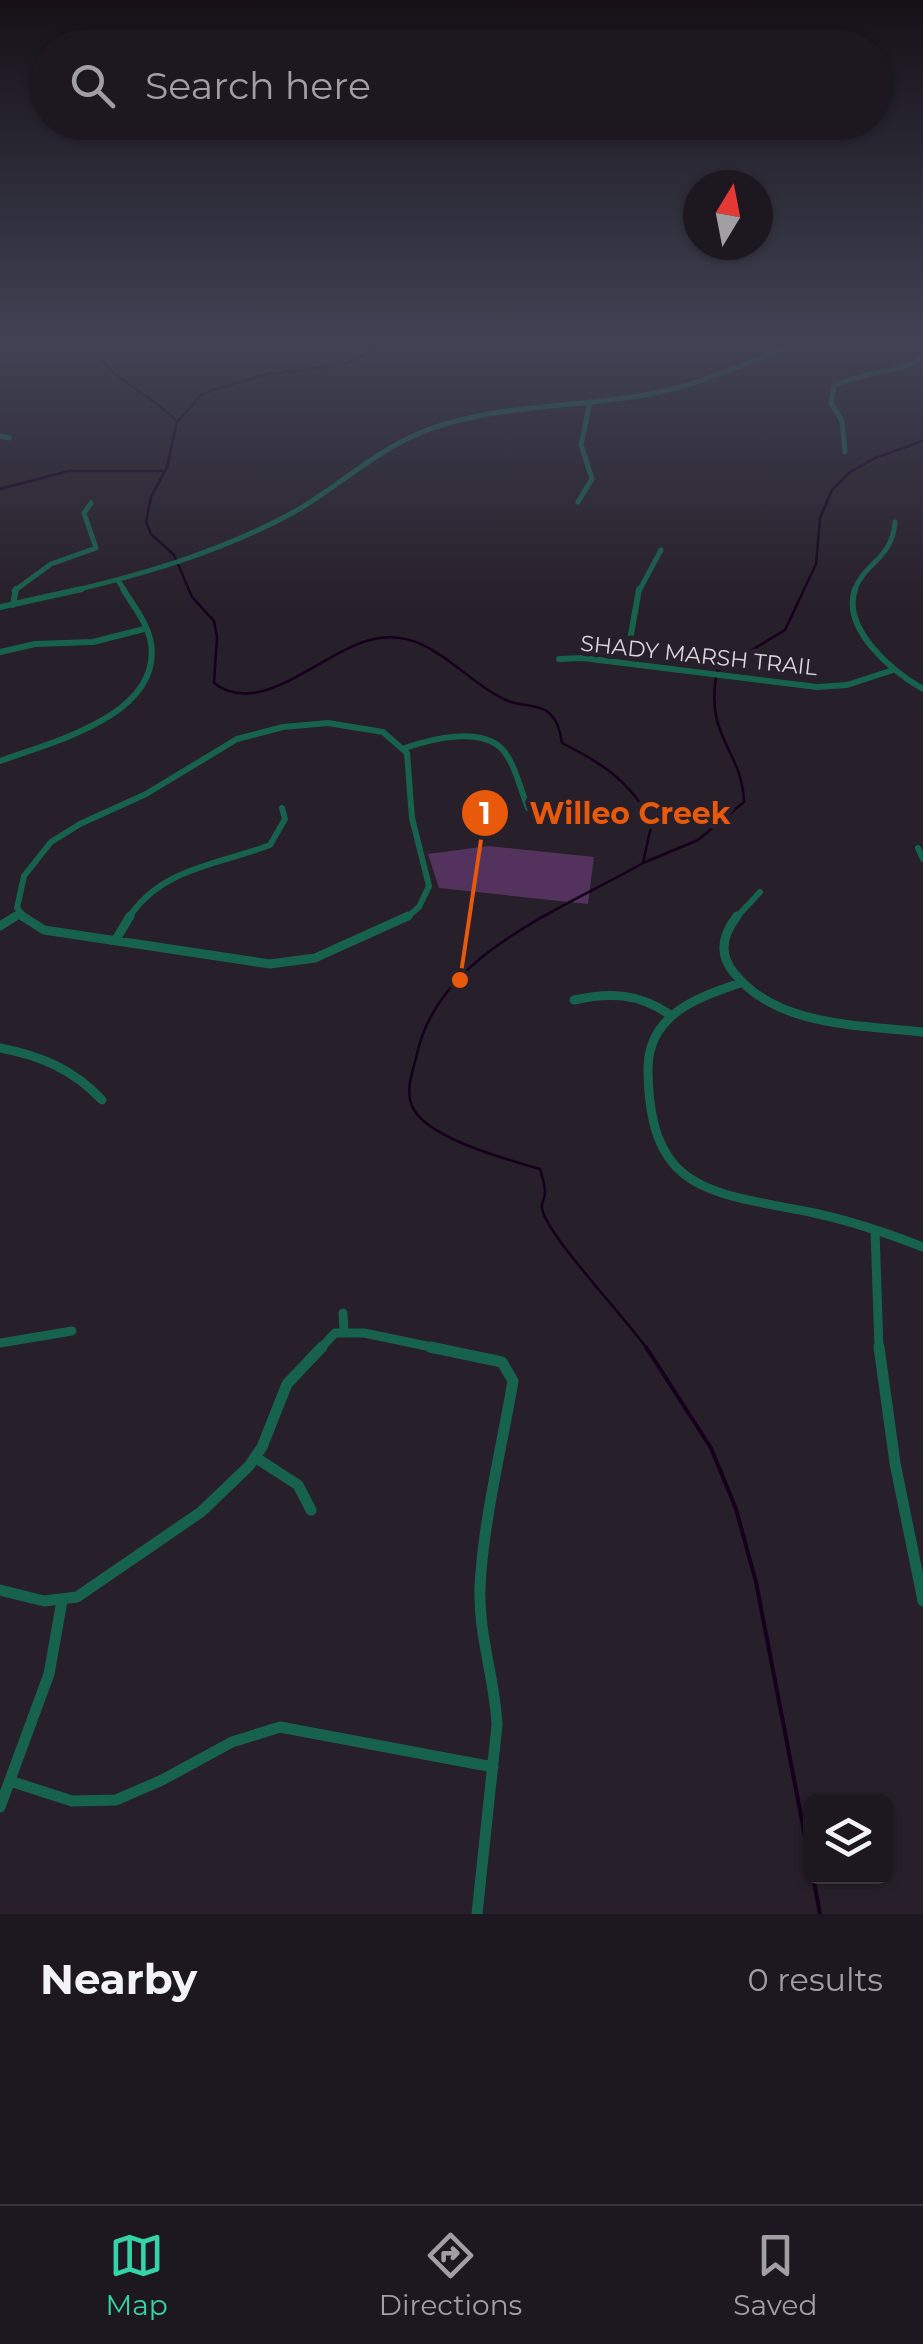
<!DOCTYPE html>
<style>
body{margin:0;font-family:Montserrat,sans-serif;background:#252028;color:#f1f3f6}
.controls{position:absolute;right:30px;bottom:30px;display:grid;overflow:hidden;border-radius:15px;box-shadow:0 2px 8px #0004}
.controls button{width:90px;height:90px;display:grid;place-items:center;padding:0;border:0;border-bottom:2px solid #3b363d;background:#1d171f;color:#f1f3f6;font:50px sans-serif}
.compass{position:absolute;left:683px;top:170px;width:90px;height:90px;border-radius:50%;background:#1d171f;box-shadow:0 2px 8px #0004;rotate:10deg}
.list{margin:0;padding:0;list-style:none}
h2{display:flex;justify-content:space-between;align-items:center;height:130px;margin:0;padding:0 40px;font-size:42px}
h2 small{font-size:32px;font-weight:400;color:#a09fa4}
.icon{flex:none;width:55px;height:55px;fill:none;stroke:currentColor;stroke-width:2;stroke-linecap:round;stroke-linejoin:round}
.map{position:relative;flex:none;width:923px;height:1914px;overflow:hidden}
.search{position:absolute;background:#1d171f;box-shadow:0 2px 8px #0004;left:30px;right:30px;top:30px;height:110px;display:flex;align-items:center;gap:25px;box-sizing:border-box;padding:0 35px;border-radius:55px;color:#a09fa4;font-size:38px}
.sheet{height:290px;background:#1d171f}
nav{display:flex;justify-content:space-around;align-items:center;box-sizing:border-box;height:140px;border-top:2px solid #3b363d;background:#1d171f;font-size:28px;color:#a09fa4}
nav a{display:grid;justify-items:center;gap:5px}
nav .on{color:#35d4a7}
.map>svg:first-child{display:block}
</style>
<div class="map">
<svg width="923" height="1914" viewBox="0 0 923 1914">
<rect width="100%" height="100%" fill="#271f29"/>
<path fill="#53335d" d="M 488,846 L 594,857 L 588,904 L 439,888 L 428,854 Z"/>
<g fill="none" stroke-linecap="round" stroke-linejoin="round">
<path stroke="#16001c" stroke-width="2.5" d="M 102,359 C 113,380 157,398 177,422 L 167,467 L 151,497 L 146,522 L 151,534 L 174,555 L 192,597 L 214,621 L 217,637 L 214,683 C 261,720 324,649 374,639 C 430,627 462,681 508,701 C 519,706 535,704 545,710 C 557,717 560,731 562,743 C 602,763 630,781 652,822 L 643,863 C 563,909 439,953 417,1054 C 413,1071 405,1089 412,1106 C 425,1138 509,1160 540,1169 C 542,1176 545,1185 545,1193 C 545,1198 541,1203 542,1208 C 545,1234 628,1320 647,1349
M 177,422 L 201,395 L 213,390 L 268,374 L 345,364 L 393,341
M 0,489 L 69,471 L 165,471
M 643,863 L 698,840 L 744,802 C 742,748 704,739 717,671 L 785,630 L 816,564 L 820,518 L 832,490 L 850,472 L 875,458 L 923,441"/>
<path stroke="#16001c" stroke-width="4" d="M 646,1347 L 711,1448 L 736,1509 L 756,1582 L 810,1862
M 813,1876 L 820,1914"/>
<path stroke="#17624c" stroke-width="5" d="M 904,341 L 923,350
M 0,436 L 9,438
M 845,452 L 842,421 L 831,403 L 834,386 C 862,371 896,375 923,357
M 578,502 L 592,479 L 581,445 L 590,402
M 119,582 L 125,591
M 14,591 L 51,564 L 96,548 L 84,513 L 91,503
M 72,591 C 148,573 225,550 294,512 C 340,486 379,447 430,429 C 502,403 581,408 655,393 C 707,383 756,358 806,341
M 639,591 L 661,550
M 854,591 C 865,561 892,560 895,522"/>
<path stroke="#17624c" stroke-width="6" d="M 855,589 C 841,629 893,672 923,689
M 13,605 L 16,589
M 0,607 L 82,589
M 0,652 L 35,644 L 93,642 L 144,629
M 559,659 L 583,658 L 817,687 L 847,685 L 893,670
M 626,663 L 639,589
M 405,748 C 431,739 481,726 503,750 C 515,764 521,791 528,808
M 0,761 C 51,742 162,716 151,643 C 148,624 133,605 123,589
M 918,848 L 923,859
M 12,919 L 19,914
M 26,919 L 17,908 L 24,876 L 51,842 L 80,824 L 146,794 L 237,739 L 283,727 L 328,723 L 383,732 L 407,753 L 412,818 L 429,886 L 419,907 L 405,919
M 128,919 C 160,868 218,865 270,845 L 285,819 L 282,808
M 735,919 L 760,892"/>
<path stroke="#17624c" stroke-width="9" d="M 22,916 L 44,930 L 270,964 L 315,958 L 408,916
M 737,916 C 723,934 718,954 734,973 C 777,1027 860,1025 923,1032
M 0,926 L 16,916
M 115,941 L 130,916
M 740,983 C 696,998 648,1015 648,1069 C 649,1196 713,1192 814,1213 C 851,1221 887,1233 923,1247
M 574,1000 C 609,992 638,993 669,1014
M 0,1048 C 41,1056 73,1069 102,1100
M 875,1230 L 879,1349
M 343,1313 L 344,1331
M 0,1343 L 72,1331
M 320,1349 L 335,1333 L 364,1333 L 441,1349"/>
<path stroke="#17624c" stroke-width="11" d="M 430,1347 L 502,1362 L 513,1381 C 502,1446 483,1522 480,1587 C 478,1634 495,1679 497,1725 L 477,1914
M 879,1347 L 895,1463 L 923,1601
M 255,1457 L 298,1485 L 311,1510
M 0,1590 L 44,1601 L 77,1597 L 201,1512 L 249,1466 L 262,1447 L 287,1384 L 322,1347
M 10,1781 L 72,1801 L 116,1800 L 162,1780 L 232,1742 L 280,1727 L 493,1767
M 0,1807 L 49,1674 L 62,1601"/>
</g>
<linearGradient id="sky" x2="0" y2="1"><stop stop-color="#151117"/><stop offset="0.56" stop-color="#414254"/><stop offset="1" stop-color="#414254" stop-opacity="0"/></linearGradient>
<rect width="923" height="609" fill="url(#sky)"/>
<g text-anchor="middle" stroke-width="10" stroke-linejoin="round" paint-order="stroke">
<g font-size="22" fill="#dcd7dd" stroke="#271f29">
<text transform="translate(699 655) rotate(6)" y="8">SHADY MARSH TRAIL</text>
</g>
</g>
<path fill="none" stroke="#e8590c" stroke-width="4" d="M460 980L485 813"/>
<g fill="#e8590c" stroke="#271f29" stroke-width="4">
<circle cx="460" cy="980" r="10"/>
<circle cx="485" cy="813" r="25"/>
</g>
<g font-size="30" text-anchor="middle" font-weight="bold" fill="#fff">
<text x="485" y="824">1</text>
</g>
<g font-size="30" text-anchor="middle" font-weight="bold" fill="#e8590c" stroke="#271f29" stroke-width="10" stroke-linejoin="round" paint-order="stroke">
<text x="630" y="824">Willeo Creek</text>
</g>
</svg>
<div class="controls">
<button><svg class="icon" aria-label="layers" viewBox="0 0 24 24"><path d="M12 4l9 5-9 5-9-5zM3 14l9 5 9-5"/></svg></button>
</div>
<svg class="compass" viewBox="-18 -18 36 36"><path d="M0-13l5 13h-10z" fill="#e53935"/><path d="M0 13l5-13h-10z" fill="#a09fa4"/></svg>
<div class="search"><svg class="icon" aria-label="search" viewBox="0 0 24 24"><circle cx="10" cy="10" r="6"/><path d="M15 15l6 6"/></svg>Search here</div>
</div>
<section class="sheet">
<h2>Nearby<small>0 results</small></h2>
<ul class="list">
</ul>
</section>
<nav>
<a class="on"><svg class="icon" aria-label="map" viewBox="0 0 24 24"><path d="M3 6l6-2 6 2 6-2v14l-6 2-6-2-6 2zM9 4v14M15 6v14"/></svg>Map</a>
<a><svg class="icon" aria-label="directions" viewBox="0 0 24 24"><path d="M12 3l9 9-9 9-9-9zM9 14v-3h6M13 9l2 2-2 2"/></svg>Directions</a>
<a><svg class="icon" aria-label="saved" viewBox="0 0 24 24"><path d="M7 4h10v16l-5-4-5 4z"/></svg>Saved</a>
</nav>
